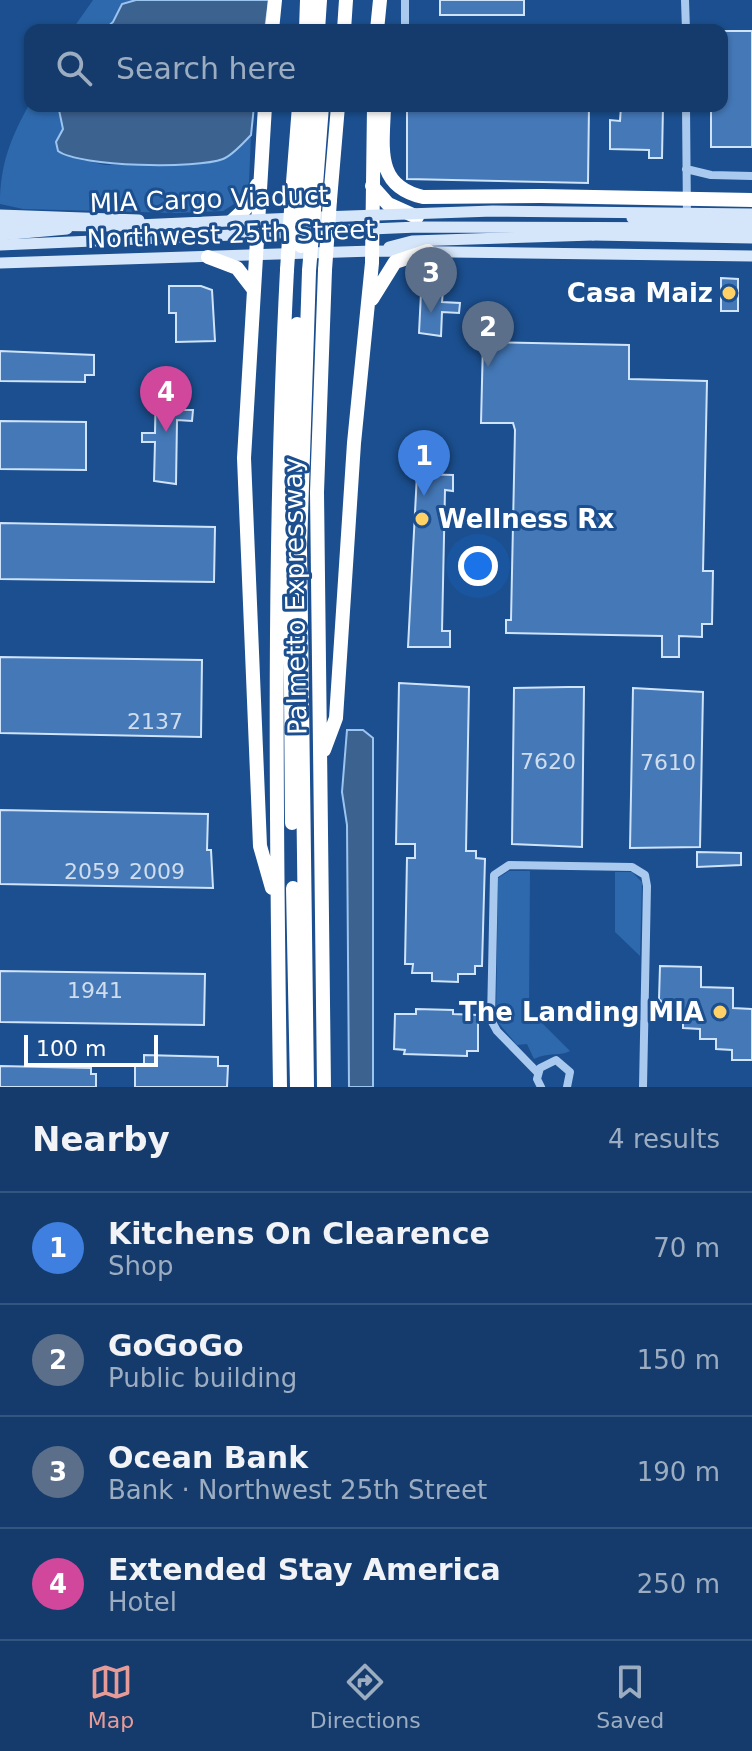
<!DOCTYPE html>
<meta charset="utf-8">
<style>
body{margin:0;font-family:"DejaVu Sans",sans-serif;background:#214673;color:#f1f3f6}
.scale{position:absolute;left:24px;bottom:20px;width:134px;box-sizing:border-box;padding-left:8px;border:4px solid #fff;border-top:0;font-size:22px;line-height:28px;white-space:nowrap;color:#fff;-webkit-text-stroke:6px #1b4f8f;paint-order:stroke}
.you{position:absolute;left:478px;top:566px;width:28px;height:28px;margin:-20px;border:6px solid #fff;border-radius:50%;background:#1a73e8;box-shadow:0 0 0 12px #1a73e833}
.badge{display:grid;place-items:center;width:52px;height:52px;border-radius:50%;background:#e69b98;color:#fff;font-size:26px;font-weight:700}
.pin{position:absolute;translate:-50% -66px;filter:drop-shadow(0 2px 4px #0008)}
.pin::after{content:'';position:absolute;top:42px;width:28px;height:24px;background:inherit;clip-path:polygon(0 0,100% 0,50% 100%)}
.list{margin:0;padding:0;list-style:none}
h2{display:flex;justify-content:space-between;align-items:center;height:104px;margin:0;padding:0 32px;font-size:34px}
h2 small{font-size:26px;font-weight:400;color:#9dadc1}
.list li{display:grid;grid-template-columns:52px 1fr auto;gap:24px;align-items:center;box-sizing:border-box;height:112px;padding:0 32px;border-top:2px solid #33557e}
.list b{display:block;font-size:30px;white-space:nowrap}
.list p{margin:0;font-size:26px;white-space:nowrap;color:#9dadc1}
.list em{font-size:26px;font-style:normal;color:#9dadc1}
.icon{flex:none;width:44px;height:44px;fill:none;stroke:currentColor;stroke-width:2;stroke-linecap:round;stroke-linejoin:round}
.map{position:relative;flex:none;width:752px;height:1087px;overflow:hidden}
.search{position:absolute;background:#143b6b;box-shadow:0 2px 6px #0004;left:24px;right:24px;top:24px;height:88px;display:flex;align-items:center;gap:20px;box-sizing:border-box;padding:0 28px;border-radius:16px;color:#9dadc1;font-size:30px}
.sheet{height:552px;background:#143b6b}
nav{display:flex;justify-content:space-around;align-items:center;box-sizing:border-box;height:112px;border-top:2px solid #33557e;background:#143b6b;font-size:22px;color:#9dadc1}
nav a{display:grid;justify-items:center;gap:4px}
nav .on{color:#e69b98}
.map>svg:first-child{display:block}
</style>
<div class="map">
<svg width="752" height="1087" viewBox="0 0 752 1087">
<rect width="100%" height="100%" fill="#1b4f8f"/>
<path fill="#2e69ad" d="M 93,0 L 136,0 L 121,6 L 113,22 L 104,30 L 72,30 Z
M 30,103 L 30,106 L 65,106 L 63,129 L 56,142 L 69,157 L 105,165 L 194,164 L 224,159 L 251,135 L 249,182 L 242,199 L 223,211 L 176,213 L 23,209 L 0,204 C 0,164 11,137 30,103 Z
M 509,871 L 530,871 L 529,1010 L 570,1051 C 562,1056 548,1052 534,1059 L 527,1044 L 517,1045 L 496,1020 L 498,878 Z
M 615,872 L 632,872 L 642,882 L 640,956 L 615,932 Z"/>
<path fill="#3c6290" stroke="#9cc4f0" stroke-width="2" d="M 136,0 L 269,0 L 265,30 L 104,30 L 113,22 L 122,4 Z
M 65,106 L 254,106 L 251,135 C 243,143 233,155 223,159 C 197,169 80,167 58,151 L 56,142 L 63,129 L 59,110 Z
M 347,730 L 363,730 L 373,738 L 373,1087 L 349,1087 L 347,825 L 342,792 Z"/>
<path fill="#4478b7" stroke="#cfe3fa" stroke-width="2" d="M 440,0 L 524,0 L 524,15 L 440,15 Z
M 722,31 L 752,31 L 752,147 L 711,147 L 711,106 L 722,106 Z
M 407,106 L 589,106 L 588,183 L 407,179 Z
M 621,106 L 663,106 L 662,158 L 649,158 L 649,150 L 610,149 L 610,120 L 620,121 Z
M 721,278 L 738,279 L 738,311 L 721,311 Z
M 169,286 L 201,286 L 212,290 L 215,341 L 176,342 L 176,313 L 169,313 Z
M 431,290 L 443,290 L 442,302 L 460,303 L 459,313 L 442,312 L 441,336 L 419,333 L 421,293 L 431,293 Z
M 483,342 L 629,345 L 629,379 L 707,381 L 703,571 L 713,571 L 712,624 L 702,624 L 702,637 L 679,636 L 679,657 L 662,657 L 662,636 L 506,633 L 506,620 L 511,620 L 515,430 L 513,423 L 481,423 Z
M 0,351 L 94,355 L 94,375 L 85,375 L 85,382 L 0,381 Z
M 156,381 L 177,384 L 177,410 L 193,410 L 192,421 L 177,420 L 176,484 L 154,481 L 155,442 L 142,442 L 142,433 L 155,433 Z
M 0,421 L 86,422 L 86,470 L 0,469 Z
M 417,474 L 453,475 L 453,491 L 445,490 L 442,631 L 450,631 L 450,647 L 408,647 Z
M 0,523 L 215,527 L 214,582 L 0,579 Z
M 0,657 L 202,660 L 201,737 L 0,733 Z
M 399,683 L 469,687 L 466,851 L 476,851 L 476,858 L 485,859 L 482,966 L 475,966 L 475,974 L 458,974 L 458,982 L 432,981 L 432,973 L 412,973 L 413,964 L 405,964 L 407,858 L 415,858 L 415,844 L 396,844 Z
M 568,687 L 584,687 L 582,847 L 512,844 L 514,688 Z
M 633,688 L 703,692 L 700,847 L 630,848 Z
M 0,810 L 208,814 L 207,850 L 211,850 L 213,888 L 0,884 Z
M 697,852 L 741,853 L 741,865 L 697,867 Z
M 660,966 L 701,967 L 701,987 L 733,988 L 733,1008 L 752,1009 L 752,1060 L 732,1060 L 732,1050 L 716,1049 L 716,1039 L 700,1039 L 700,1029 L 683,1028 L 683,1018 L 667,1018 L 667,1007 L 659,999 Z
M 0,971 L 205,974 L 204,1025 L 0,1022 Z
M 416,1009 L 453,1010 L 453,1014 L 478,1015 L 478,1051 L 467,1051 L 467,1056 L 404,1054 L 405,1050 L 394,1049 L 395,1014 L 416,1014 Z
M 144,1055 L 218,1057 L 218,1066 L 228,1066 L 227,1087 L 135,1087 L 135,1064 L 144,1064 Z
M 0,1066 L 91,1068 L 91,1074 L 96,1074 L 96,1087 L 0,1087 Z"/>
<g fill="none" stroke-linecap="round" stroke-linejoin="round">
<path stroke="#a9c9ee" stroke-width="8" d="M 405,0 L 405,30
M 685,0 L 686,30
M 686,106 L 687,218
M 686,169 L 711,175 L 752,176
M 538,1073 L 497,1031 L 491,1020 L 494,875 L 509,865 L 632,867 L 645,875 L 647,886 L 643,1087
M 541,1087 L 537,1079 L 540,1068 L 556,1060 L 570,1072 L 567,1087"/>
<path stroke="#d6e6fa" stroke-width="11" d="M 0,215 L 139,220
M 632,218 L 752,221
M 0,235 L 67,229
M 389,247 L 412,241 L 593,235
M 0,263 L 373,251 L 752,256"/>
<path stroke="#fff" stroke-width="14" d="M 272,30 L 275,0
M 306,30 L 307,0
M 318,30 L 320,0
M 344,30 L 346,0
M 377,30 L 380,0
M 265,106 L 244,458 L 260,846 L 272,888
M 384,106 C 383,147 374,186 423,197 L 541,196
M 372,186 L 388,204 L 417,217
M 292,195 L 299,106
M 315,198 L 322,106
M 305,199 L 312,106
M 330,200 L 338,106
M 232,221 L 245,209 L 257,185
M 208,257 L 237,268 L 254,290
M 372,299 L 395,262 L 428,251
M 324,750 L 336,718 L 354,443 L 372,263 L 374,106
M 292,823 L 290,547 L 297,324
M 293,888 L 297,1087
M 280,1087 C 276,815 273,542 287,270
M 307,1087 L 300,547 L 309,271
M 324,1087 L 317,492 L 325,270"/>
<path stroke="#d6e6fa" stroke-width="11" d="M 321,217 L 493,211 L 752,214
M 0,225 L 115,226 L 296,218
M 593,235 L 752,238
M 0,245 L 418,227 L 752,228"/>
<path stroke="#fff" stroke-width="14" d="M 541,196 L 752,200
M 301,246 L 305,199
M 287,270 L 292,195
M 325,270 L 330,200
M 309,271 L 315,198"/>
</g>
<g fill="#ffd166" stroke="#1b4f8f" stroke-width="3">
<circle cx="729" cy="293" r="8"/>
<circle cx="422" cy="519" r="8"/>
<circle cx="720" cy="1012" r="8"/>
</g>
<g text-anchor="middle" stroke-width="6" stroke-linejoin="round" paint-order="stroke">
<g font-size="22" fill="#d0dded">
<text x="155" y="729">2137</text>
<text x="548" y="769">7620</text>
<text x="668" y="770">7610</text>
<text x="92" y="879">2059</text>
<text x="157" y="879">2009</text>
<text x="95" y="998">1941</text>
</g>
<g font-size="26" fill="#fff" stroke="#1b4f8f">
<text transform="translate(209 199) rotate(-2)" y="9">MIA Cargo Viaduct</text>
<text transform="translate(231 234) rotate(-2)" y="9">Northwest 25th Street</text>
<text transform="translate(295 596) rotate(-91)" y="9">Palmetto Expressway</text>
</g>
<g font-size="26" font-weight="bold" fill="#fff" stroke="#1b4f8f" text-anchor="end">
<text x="713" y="302">Casa Maiz</text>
<text x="438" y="528" text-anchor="start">Wellness Rx</text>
<text x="704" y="1021">The Landing MIA</text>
</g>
</g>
</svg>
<div class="scale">100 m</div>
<div class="you"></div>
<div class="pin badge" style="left:424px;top:496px;background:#3f7fe0">1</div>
<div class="pin badge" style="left:488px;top:367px;background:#5c6f8a">2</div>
<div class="pin badge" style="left:431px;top:313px;background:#5c6f8a">3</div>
<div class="pin badge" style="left:166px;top:432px;background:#d1479c">4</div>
<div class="search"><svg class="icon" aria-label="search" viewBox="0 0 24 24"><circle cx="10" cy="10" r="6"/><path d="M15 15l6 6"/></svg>Search here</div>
</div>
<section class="sheet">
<h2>Nearby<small>4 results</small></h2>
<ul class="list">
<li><span class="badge" style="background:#3f7fe0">1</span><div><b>Kitchens On Clearence</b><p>Shop</p></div><em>70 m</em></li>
<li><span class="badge" style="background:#5c6f8a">2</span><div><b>GoGoGo</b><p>Public building</p></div><em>150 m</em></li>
<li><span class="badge" style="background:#5c6f8a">3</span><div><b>Ocean Bank</b><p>Bank · Northwest 25th Street</p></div><em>190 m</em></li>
<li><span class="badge" style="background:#d1479c">4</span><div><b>Extended Stay America</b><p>Hotel</p></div><em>250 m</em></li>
</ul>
</section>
<nav>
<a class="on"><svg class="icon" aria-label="map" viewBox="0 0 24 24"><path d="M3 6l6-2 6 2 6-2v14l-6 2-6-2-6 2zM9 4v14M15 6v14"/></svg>Map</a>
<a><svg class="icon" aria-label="directions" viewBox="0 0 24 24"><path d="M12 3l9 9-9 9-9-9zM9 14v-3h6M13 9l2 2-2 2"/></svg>Directions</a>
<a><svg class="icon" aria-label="saved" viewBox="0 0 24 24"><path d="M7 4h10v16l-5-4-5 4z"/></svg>Saved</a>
</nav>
